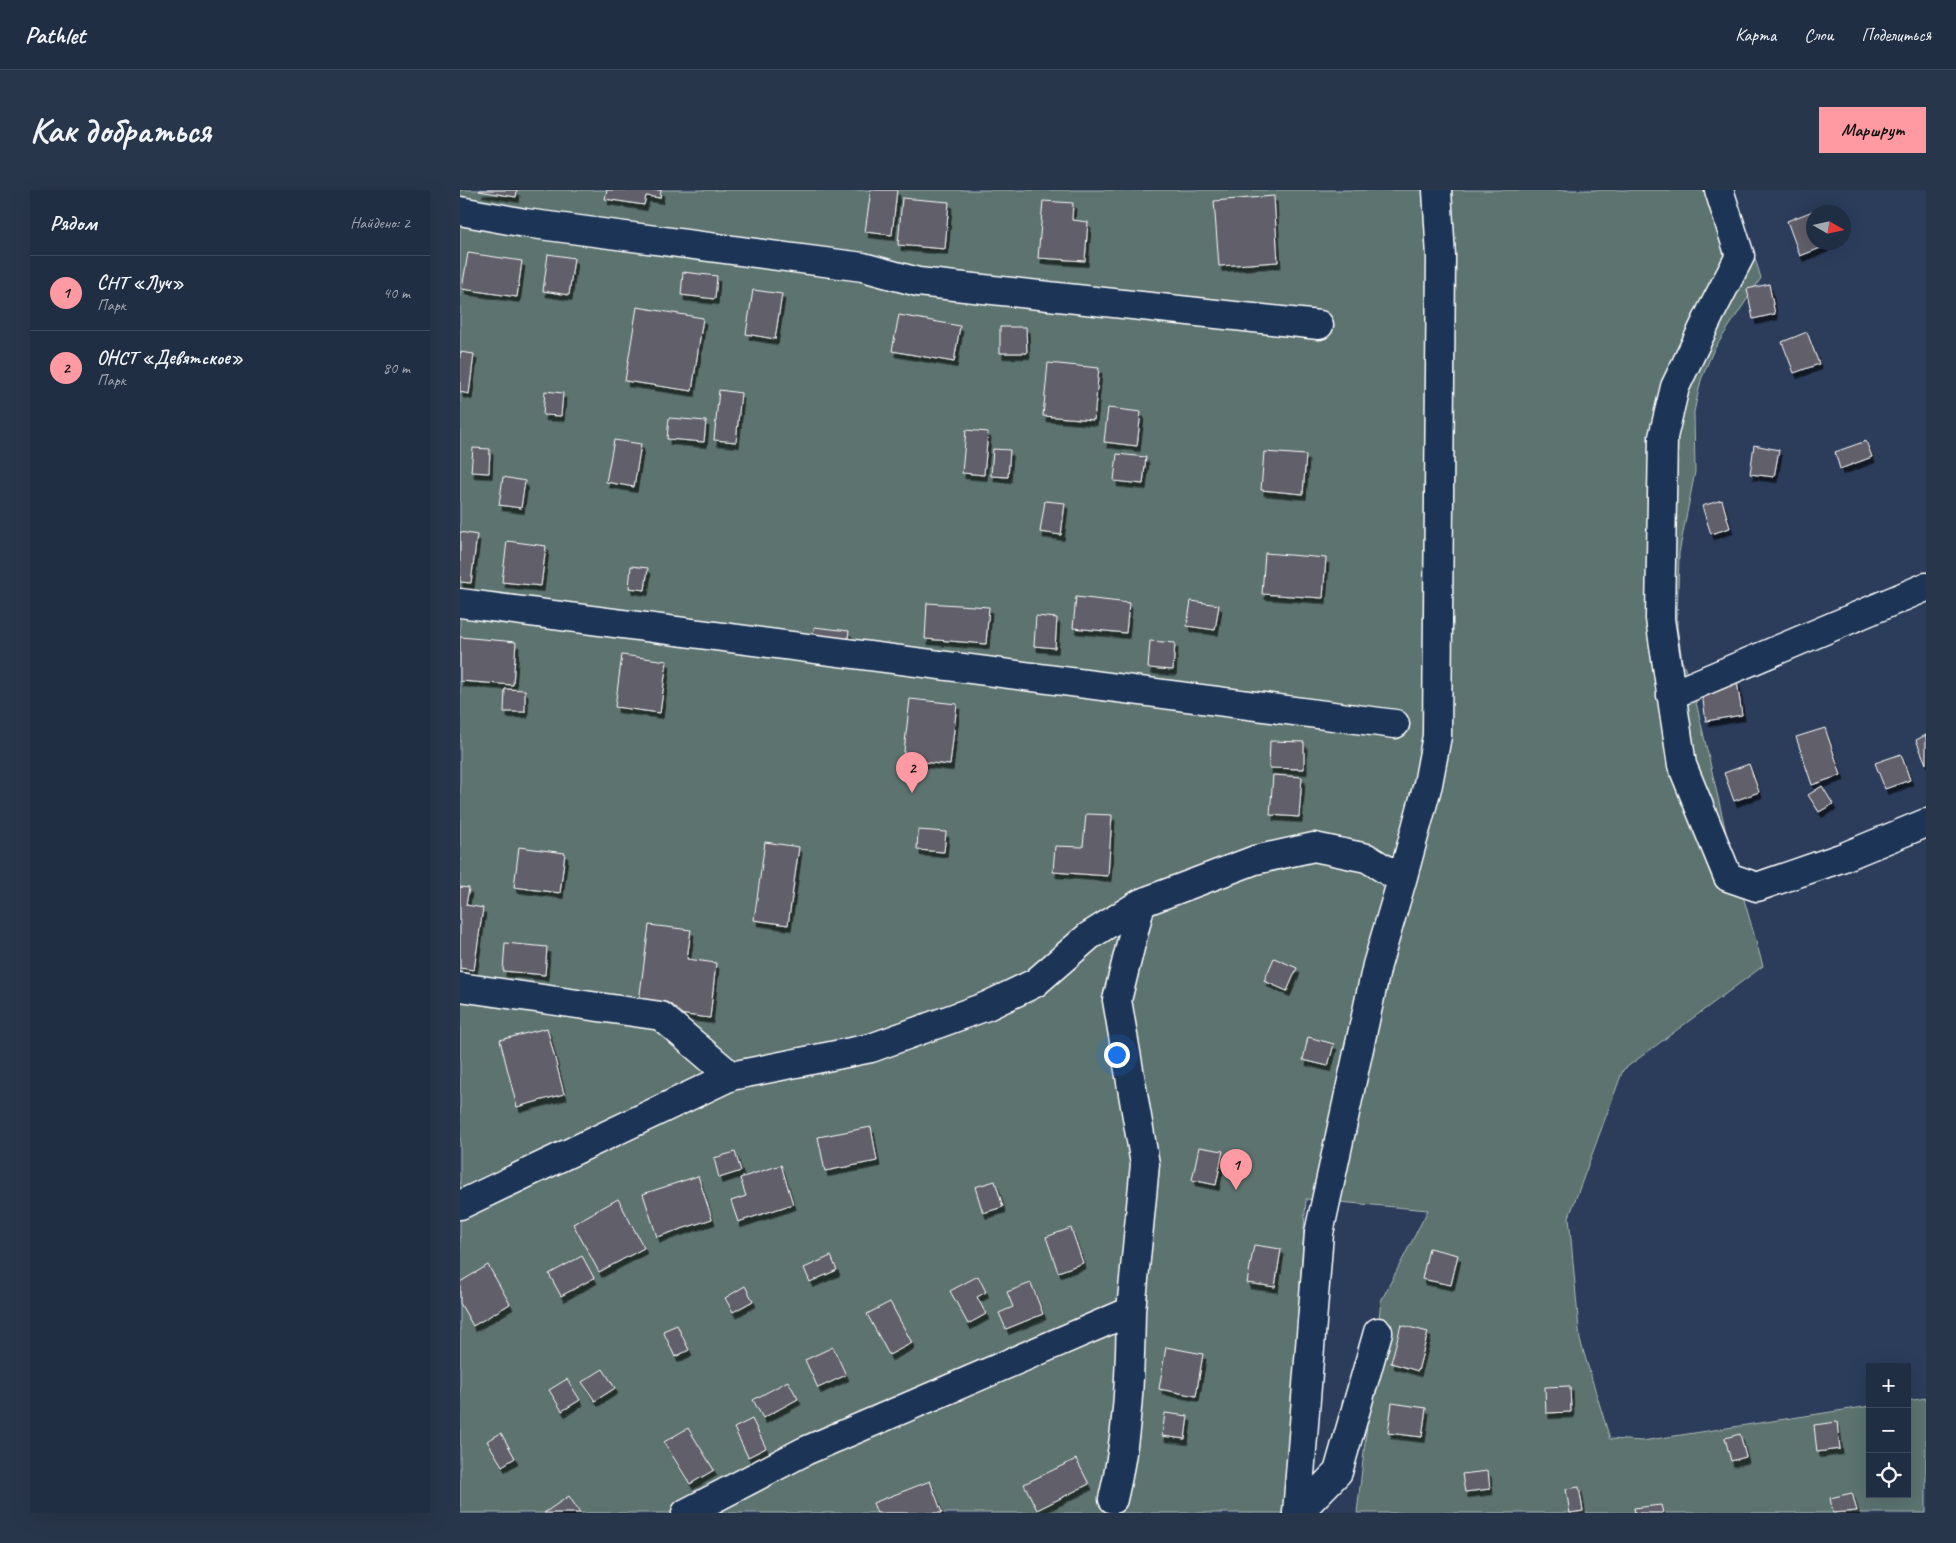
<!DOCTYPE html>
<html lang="ru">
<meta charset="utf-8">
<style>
body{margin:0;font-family:Caveat,sans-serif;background:#28364b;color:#f1f3f6}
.controls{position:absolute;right:15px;bottom:15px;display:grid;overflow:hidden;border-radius:0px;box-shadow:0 5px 20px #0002}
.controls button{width:45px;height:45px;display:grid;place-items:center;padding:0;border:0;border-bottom:1px solid #3d4a5d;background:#202e44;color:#f1f3f6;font:25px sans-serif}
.compass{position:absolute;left:1346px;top:15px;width:45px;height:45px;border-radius:50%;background:#202e44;box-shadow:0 5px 20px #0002;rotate:99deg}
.you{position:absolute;left:656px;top:864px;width:18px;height:18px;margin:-12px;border:4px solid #fff;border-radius:50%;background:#1a73e8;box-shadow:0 0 0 8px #1a73e833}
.badge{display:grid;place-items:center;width:32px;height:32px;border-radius:50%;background:#ff9aa2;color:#111;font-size:16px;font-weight:700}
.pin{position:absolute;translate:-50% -41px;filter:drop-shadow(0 1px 2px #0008)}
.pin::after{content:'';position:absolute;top:26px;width:18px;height:15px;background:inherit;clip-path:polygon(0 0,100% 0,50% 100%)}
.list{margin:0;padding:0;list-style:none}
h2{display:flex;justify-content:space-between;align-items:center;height:65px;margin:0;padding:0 20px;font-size:21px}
h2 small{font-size:16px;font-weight:400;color:#a2a8b2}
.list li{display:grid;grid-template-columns:32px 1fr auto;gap:15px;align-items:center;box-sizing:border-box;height:75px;padding:0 20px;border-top:1px solid #3d4a5d}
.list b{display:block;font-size:19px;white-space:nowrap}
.list p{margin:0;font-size:16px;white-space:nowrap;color:#a2a8b2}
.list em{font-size:16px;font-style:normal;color:#a2a8b2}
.icon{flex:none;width:28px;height:28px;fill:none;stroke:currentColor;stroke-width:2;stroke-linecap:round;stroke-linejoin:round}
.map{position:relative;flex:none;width:1466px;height:1323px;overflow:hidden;border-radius:0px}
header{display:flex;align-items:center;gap:30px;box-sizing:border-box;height:70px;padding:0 25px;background:#202e44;border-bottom:1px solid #3d4a5d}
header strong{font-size:24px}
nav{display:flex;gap:28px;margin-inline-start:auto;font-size:18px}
.intro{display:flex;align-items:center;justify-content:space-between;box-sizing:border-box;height:120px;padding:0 30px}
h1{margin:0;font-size:35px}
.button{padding:12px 22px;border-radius:0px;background:#ff9aa2;color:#111;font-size:18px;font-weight:700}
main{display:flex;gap:30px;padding:0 30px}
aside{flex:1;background:#202e44;border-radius:0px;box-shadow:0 5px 20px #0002}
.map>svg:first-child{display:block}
</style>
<header>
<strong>Pathlet</strong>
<nav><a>Карта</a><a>Слои</a><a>Поделиться</a></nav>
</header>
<div class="intro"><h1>Как добраться</h1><a class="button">Маршрут</a></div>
<main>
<aside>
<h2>Рядом<small>Найдено: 2</small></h2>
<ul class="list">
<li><span class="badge">1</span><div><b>СНТ «Луч»</b><p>Парк</p></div><em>40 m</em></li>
<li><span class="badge">2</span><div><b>ОНСТ «Девятское»</b><p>Парк</p></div><em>80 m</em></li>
</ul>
</aside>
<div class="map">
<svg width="1466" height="1323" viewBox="0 0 1466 1323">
<defs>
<filter id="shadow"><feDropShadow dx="3" dy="5.5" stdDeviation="0" flood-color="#0009"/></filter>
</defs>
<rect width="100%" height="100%" fill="#2b3d5b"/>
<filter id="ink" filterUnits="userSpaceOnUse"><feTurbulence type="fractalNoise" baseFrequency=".02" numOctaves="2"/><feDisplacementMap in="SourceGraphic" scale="10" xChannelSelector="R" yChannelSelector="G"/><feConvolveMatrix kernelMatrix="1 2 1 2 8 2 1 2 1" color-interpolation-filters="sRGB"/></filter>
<g filter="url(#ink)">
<path fill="#5b736f" stroke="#adb9b7" d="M 0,0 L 1274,0 L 1301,88 L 1253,161 L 1241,190 L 1234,222 L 1235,282 L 1219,363 L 1217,436 L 1222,471 L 1233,499 L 1271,664 L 1303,776 L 1163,880 L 1109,1027 L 1120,1150 L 1150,1249 L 1182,1251 L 1410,1216 L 1410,1304 L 1447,1304 L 1447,1211 L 1466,1208 L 1466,1323 L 897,1323 L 921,1111 L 968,1020 L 846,1009 L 825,1323 L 0,1323 Z"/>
<path fill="#615f6b" stroke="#fff" filter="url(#shadow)" d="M 20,0 L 57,0 L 56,7 L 19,1 Z
M 147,0 L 201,0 L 200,8 L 186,6 L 184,15 L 145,9 Z
M 411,0 L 437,0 L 432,45 L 405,42 Z
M 814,6 L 818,72 L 759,76 L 754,11 Z
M 442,8 L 489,12 L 485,59 L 438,55 Z
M 583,11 L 613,13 L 612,30 L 628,32 L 625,71 L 578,68 Z
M 1353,21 L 1354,52 L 1365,52 L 1366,56 L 1340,66 L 1327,31 Z
M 8,63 L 62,71 L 57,107 L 2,99 Z
M 88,64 L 114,68 L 109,105 L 83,101 Z
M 223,82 L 257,86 L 255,109 L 221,105 Z
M 1309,94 L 1315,124 L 1293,129 L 1287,99 Z
M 293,100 L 322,104 L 315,149 L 286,144 Z
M 177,117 L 243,128 L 232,201 L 165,191 Z
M 439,125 L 500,136 L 494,172 L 432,161 Z
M 540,137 L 566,137 L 567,163 L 540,163 Z
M 1347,142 L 1359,174 L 1334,183 L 1322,152 Z
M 0,162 L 14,164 L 9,204 L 0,202 Z
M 588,173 L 639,178 L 634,230 L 583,226 Z
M 259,200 L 281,203 L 276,252 L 254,250 Z
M 85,201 L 103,203 L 101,226 L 83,225 Z
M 648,218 L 681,222 L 677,256 L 644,252 Z
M 209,228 L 246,231 L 244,252 L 207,249 Z
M 506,240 L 528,242 L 524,285 L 502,283 Z
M 154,250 L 181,254 L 174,297 L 146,292 Z
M 1406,251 L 1412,267 L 1380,279 L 1375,262 Z
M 1294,255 L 1319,260 L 1314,287 L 1290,284 Z
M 13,258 L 30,259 L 29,283 L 11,282 Z
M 533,259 L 550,260 L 548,287 L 531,286 Z
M 804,262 L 846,265 L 843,304 L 801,300 Z
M 657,264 L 686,267 L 683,294 L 654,291 Z
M 43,287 L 65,291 L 61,318 L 39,315 Z
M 1262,310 L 1270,338 L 1251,344 L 1242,316 Z
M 585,311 L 605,313 L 601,345 L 580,342 Z
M 0,342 L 17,345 L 11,393 L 0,392 Z
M 47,351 L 86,356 L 81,396 L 42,392 Z
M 805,363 L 866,368 L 863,408 L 802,404 Z
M 171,376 L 188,378 L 185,400 L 169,398 Z
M 616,407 L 669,413 L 666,443 L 613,438 Z
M 731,411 L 759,415 L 755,440 L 727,436 Z
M 467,413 L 529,417 L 526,454 L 465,449 Z
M 576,426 L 597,428 L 595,458 L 574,456 Z
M 354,437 L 389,441 L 387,454 L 353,450 Z
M 0,447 L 56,452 L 53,495 L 0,491 Z
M 690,451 L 715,453 L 713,480 L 688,478 Z
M 162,465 L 207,471 L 200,523 L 155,517 Z
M 1277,491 L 1282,525 L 1246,531 L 1241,497 Z
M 45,499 L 65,500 L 65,522 L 44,522 Z
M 450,509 L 497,514 L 490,575 L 443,570 Z
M 1365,538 L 1381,585 L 1352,595 L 1336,547 Z
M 1466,545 L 1466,574 L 1456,550 Z
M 810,551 L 844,552 L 844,579 L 809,578 Z
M 1441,564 L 1450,590 L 1425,599 L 1415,573 Z
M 1289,574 L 1299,602 L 1274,611 L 1264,583 Z
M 813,585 L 842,587 L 839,627 L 810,625 Z
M 1362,596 L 1373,614 L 1359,622 L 1348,605 Z
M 626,624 L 652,625 L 648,686 L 593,682 L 595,656 L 623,657 Z
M 458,640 L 486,642 L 484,662 L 457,660 Z
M 305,652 L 339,657 L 328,735 L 294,730 Z
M 59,657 L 105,663 L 100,703 L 54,697 Z
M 0,697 L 9,698 L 6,715 L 23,718 L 14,780 L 0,778 Z
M 189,735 L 231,740 L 227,769 L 256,773 L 250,828 L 178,819 Z
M 45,753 L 87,757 L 85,785 L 43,781 Z
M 814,768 L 837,778 L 827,801 L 804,791 Z
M 87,838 L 104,904 L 57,917 L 40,850 Z
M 848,847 L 874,854 L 868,876 L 843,870 Z
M 411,937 L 417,971 L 365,981 L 358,947 Z
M 739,957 L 763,961 L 756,995 L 732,990 Z
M 275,962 L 281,981 L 259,988 L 254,968 Z
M 321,975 L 333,1014 L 278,1032 L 271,1011 L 286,1006 L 280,988 Z
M 238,986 L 252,1029 L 197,1047 L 183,1004 Z
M 535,991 L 543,1017 L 523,1023 L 515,997 Z
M 158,1009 L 184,1058 L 139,1082 L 113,1034 Z
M 611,1038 L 623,1073 L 598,1082 L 586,1047 Z
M 794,1055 L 821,1059 L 815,1097 L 787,1093 Z
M 969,1058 L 998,1065 L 991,1095 L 962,1089 Z
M 122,1066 L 134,1088 L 101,1106 L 89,1084 Z
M 371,1066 L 377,1080 L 350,1092 L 344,1078 Z
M 28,1075 L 50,1114 L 13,1136 L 0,1113 L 0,1092 Z
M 518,1086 L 526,1102 L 517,1107 L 526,1124 L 508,1134 L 490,1101 Z
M 571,1093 L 583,1124 L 546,1139 L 539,1123 L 553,1117 L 547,1102 Z
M 285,1096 L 293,1111 L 273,1122 L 265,1108 Z
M 430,1112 L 452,1153 L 429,1165 L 407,1124 Z
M 217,1135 L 229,1160 L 215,1167 L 203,1141 Z
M 941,1135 L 968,1142 L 958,1181 L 931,1173 Z
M 373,1157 L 386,1185 L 358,1198 L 345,1170 Z
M 706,1157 L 743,1164 L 736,1206 L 699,1199 Z
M 143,1179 L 155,1198 L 135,1211 L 122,1192 Z
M 107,1189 L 120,1210 L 102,1221 L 89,1200 Z
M 328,1191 L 338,1209 L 303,1228 L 293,1210 Z
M 1110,1196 L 1111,1222 L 1086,1223 L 1085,1197 Z
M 932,1213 L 966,1218 L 962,1247 L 928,1243 Z
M 705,1223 L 728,1226 L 725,1249 L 702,1246 Z
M 292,1229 L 306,1258 L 288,1267 L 274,1238 Z
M 1377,1232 L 1380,1259 L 1357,1262 L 1354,1235 Z
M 228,1238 L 254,1280 L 230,1294 L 204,1252 Z
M 41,1243 L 55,1268 L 42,1276 L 27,1251 Z
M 1280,1244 L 1286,1267 L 1271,1271 L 1265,1248 Z
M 616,1269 L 629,1294 L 577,1320 L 564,1294 Z
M 1028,1281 L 1030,1299 L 1005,1302 L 1002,1284 Z
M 470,1291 L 482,1323 L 417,1323 L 413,1313 Z
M 1119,1297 L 1123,1321 L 1110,1323 L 1106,1299 Z
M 1392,1303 L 1397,1321 L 1373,1323 L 1370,1308 Z
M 109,1306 L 120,1323 L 84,1323 Z
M 1201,1315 L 1203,1323 L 1175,1323 L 1174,1318 Z"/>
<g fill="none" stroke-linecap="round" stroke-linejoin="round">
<defs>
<path id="minor" d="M 1259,0 L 1280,66 L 1251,122 L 1215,197 L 1203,247 L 1200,429 L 1222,575 L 1268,687 L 1297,697 L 1381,668 L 1466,633
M 0,21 L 65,33 L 403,77 L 458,92 L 859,135
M 0,413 L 935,534
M 1211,505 L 1466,397
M 0,797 L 201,826 L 271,886
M 0,1015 L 271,886 L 411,858 L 527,816 L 575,793 L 629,746 L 681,713 L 795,670 L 854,657 L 907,668 L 942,690
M 653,1309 C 668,1248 670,1184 671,1121
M 226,1323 L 345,1261 L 671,1121 L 685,974 L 657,810 L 681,713
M 837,1323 L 859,1043 L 917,775 L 942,690 L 968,594 L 977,546 L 981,67 L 977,0
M 838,1323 L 878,1282 L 918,1142"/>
</defs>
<use href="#minor" stroke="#fff" stroke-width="31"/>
<use href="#minor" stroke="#1d3557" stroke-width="28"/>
</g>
</g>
</svg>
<div class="controls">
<button>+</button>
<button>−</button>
<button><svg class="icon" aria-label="locate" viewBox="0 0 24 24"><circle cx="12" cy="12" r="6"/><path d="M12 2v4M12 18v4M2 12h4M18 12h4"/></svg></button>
</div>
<svg class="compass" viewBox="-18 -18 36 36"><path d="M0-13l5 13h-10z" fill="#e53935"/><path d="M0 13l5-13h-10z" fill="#a2a8b2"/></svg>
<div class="you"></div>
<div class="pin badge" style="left:776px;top:1000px">1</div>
<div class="pin badge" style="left:452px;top:603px">2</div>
</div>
</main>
